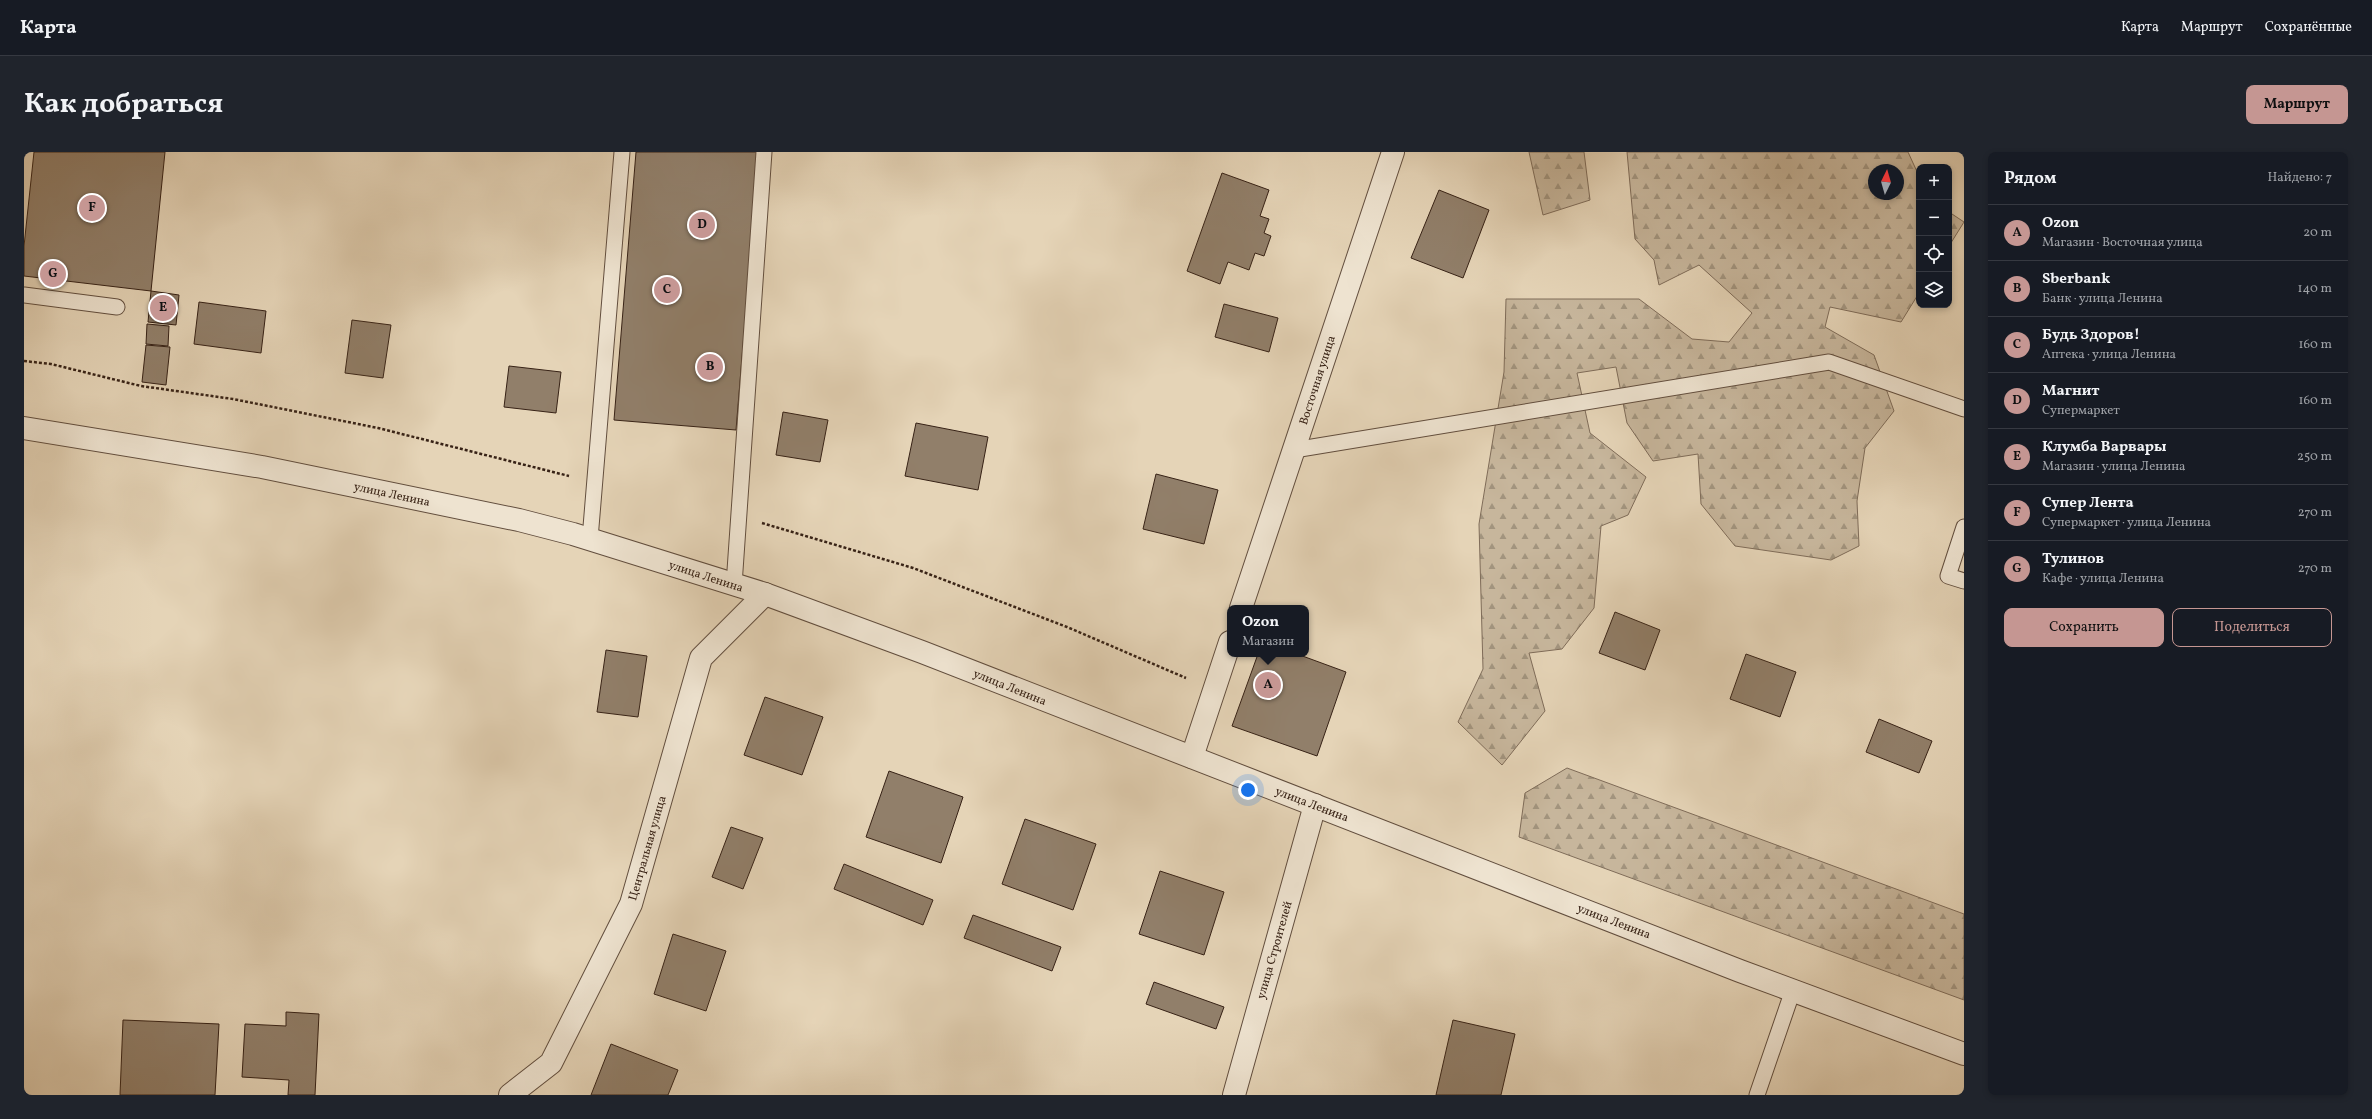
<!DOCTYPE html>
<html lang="ru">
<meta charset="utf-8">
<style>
body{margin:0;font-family:Vollkorn,serif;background:#20242c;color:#f1f3f6}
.controls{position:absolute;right:12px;top:12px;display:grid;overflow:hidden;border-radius:8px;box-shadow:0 2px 6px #0003}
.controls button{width:36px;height:36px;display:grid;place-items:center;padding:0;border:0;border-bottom:1px solid #363941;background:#171b24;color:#f1f3f6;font:20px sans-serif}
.compass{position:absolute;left:1844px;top:12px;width:36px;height:36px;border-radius:50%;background:#171b24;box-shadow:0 2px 6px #0003;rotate:5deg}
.you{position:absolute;left:1224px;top:638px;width:14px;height:14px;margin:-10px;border:3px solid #fff;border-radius:50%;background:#1a73e8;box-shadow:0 0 0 6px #1a73e833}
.badge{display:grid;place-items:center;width:26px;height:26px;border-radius:50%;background:#c59692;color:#111;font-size:13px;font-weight:700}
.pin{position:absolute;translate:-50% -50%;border:2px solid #fff;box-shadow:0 1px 4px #0006}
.popup{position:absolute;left:1203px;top:453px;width:82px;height:52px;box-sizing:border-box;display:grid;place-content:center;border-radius:8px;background:#171b24;filter:drop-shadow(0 1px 3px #0005);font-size:13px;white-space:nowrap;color:#9ea1a6}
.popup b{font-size:15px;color:#f1f3f6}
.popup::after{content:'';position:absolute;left:50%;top:100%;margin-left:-8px;border:8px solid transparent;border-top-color:#171b24}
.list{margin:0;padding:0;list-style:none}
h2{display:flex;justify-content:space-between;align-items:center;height:52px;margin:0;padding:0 16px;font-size:17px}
h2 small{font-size:13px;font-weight:400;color:#9ea1a6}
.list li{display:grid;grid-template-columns:26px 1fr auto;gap:12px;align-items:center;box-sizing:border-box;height:56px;padding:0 16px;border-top:1px solid #363941}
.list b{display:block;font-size:15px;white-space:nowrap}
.list p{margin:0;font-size:13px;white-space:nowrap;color:#9ea1a6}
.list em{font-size:13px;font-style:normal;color:#9ea1a6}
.actions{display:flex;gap:8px;padding:12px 16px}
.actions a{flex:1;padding:9px 0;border:1px solid #c59692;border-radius:8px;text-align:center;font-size:14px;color:#c59692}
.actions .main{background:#c59692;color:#111}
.icon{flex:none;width:22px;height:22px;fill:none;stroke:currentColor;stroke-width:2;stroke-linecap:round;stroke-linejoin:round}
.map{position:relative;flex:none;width:1940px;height:943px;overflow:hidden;border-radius:8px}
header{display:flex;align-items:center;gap:24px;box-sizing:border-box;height:56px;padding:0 20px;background:#171b24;border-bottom:1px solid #363941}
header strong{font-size:19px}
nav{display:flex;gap:22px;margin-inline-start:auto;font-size:14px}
.intro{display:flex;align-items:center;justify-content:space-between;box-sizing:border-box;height:96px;padding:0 24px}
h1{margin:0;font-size:28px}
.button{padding:10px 18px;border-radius:8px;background:#c59692;color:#111;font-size:14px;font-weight:700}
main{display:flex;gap:24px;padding:0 24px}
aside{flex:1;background:#171b24;border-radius:8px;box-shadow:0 2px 6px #0003}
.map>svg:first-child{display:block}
</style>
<header>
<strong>Карта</strong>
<nav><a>Карта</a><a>Маршрут</a><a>Сохранённые</a></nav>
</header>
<div class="intro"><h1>Как добраться</h1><a class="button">Маршрут</a></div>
<main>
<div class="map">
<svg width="1940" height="943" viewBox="0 0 1940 943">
<defs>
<pattern id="forest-firs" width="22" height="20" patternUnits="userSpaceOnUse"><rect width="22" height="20" fill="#c7b69c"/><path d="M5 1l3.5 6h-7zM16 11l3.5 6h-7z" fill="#a2947e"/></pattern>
</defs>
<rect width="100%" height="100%" fill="#e5d4b7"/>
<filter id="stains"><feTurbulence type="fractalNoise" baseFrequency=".005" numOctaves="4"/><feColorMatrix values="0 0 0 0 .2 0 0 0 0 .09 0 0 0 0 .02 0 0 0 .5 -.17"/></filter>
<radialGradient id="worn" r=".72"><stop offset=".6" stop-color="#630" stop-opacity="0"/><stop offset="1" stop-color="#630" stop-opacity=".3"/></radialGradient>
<path fill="url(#forest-firs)" stroke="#7f6c59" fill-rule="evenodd" d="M 1505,0 L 1560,0 L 1566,48 L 1519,63 Z
M 1603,0 L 1884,0 L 1895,24 L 1895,141 L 1877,170 L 1806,155 L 1801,175 L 1850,203 L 1870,259 L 1841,296 L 1833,349 L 1835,394 L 1807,408 L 1711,394 L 1677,352 L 1674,302 L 1629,309 L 1603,271 L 1592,215 L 1553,221 L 1566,281 L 1622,325 L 1604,363 L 1577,374 L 1570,456 L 1538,497 L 1505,501 L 1521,559 L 1478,613 L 1434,570 L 1459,517 L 1455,372 L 1480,220 L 1482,147 L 1615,147 L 1668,187 L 1705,190 L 1728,161 L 1675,113 L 1635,133 L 1630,108 L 1611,87 ZM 1850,18 L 1874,18 L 1874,42 L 1850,42 Z
M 1925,60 L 1940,70 L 1925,94 Z
M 1543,616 L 1940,762 L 1940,848 L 1495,685 L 1501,641 Z"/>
<path fill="#917f6a" stroke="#372216" d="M 10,0 L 141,0 L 127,139 L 0,124 L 0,94 Z
M 612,0 L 735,0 L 712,278 L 590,268 Z
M 1198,21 L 1245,38 L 1236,64 L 1245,67 L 1240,81 L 1247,84 L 1240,104 L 1231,101 L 1225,118 L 1204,110 L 1196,132 L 1163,119 Z
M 1415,38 L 1465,58 L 1439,126 L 1387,106 Z
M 127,139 L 155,143 L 152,173 L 124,170 Z
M 175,150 L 242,159 L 237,201 L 170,192 Z
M 1200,152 L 1254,166 L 1245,200 L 1191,185 Z
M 328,168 L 367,173 L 359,226 L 321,221 Z
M 123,172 L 145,174 L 144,194 L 122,192 Z
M 122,193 L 146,195 L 142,233 L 118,230 Z
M 485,214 L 537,220 L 532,261 L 480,255 Z
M 759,260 L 804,268 L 796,310 L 752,303 Z
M 892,271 L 964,285 L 954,338 L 881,324 Z
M 1132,322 L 1194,338 L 1180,392 L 1119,377 Z
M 1591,460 L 1636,478 L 1621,518 L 1575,501 Z
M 582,498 L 623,504 L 614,565 L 573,560 Z
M 1234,502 L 1273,502 L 1322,520 L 1293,604 L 1208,574 Z
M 1722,502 L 1772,520 L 1756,565 L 1706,547 Z
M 741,545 L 799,565 L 778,623 L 720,603 Z
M 1855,567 L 1908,589 L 1895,621 L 1842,600 Z
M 865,619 L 939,645 L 917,711 L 842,685 Z
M 1001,667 L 1072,692 L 1049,758 L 978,732 Z
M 707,675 L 739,686 L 719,737 L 688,725 Z
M 820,712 L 909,748 L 899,773 L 810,737 Z
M 1136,719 L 1200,740 L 1180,803 L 1115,782 Z
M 949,763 L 1037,795 L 1028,819 L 940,786 Z
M 649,782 L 702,799 L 682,859 L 630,842 Z
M 1130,830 L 1200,855 L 1192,877 L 1122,852 Z
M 262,860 L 295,862 L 291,943 L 264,943 L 265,928 L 218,925 L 221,872 L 262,874 Z
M 99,868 L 195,872 L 191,943 L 96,943 Z
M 1429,868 L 1491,882 L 1477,943 L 1412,943 Z
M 587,892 L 654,918 L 644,943 L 567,943 Z"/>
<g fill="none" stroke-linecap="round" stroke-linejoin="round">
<defs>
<path id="service" d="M 0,143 L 93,155
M 1270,298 L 1805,210 L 1940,257
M 1940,375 L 1924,424 L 1940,429
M 566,387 L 598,0
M 710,433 L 740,0
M 1733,943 L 1769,838"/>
<path id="minor" d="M 1217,456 L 1369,0
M 1168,605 L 1206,490
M 486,943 L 527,911 L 607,752 L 677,506 L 741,442
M 1210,943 L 1291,653"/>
<path id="tertiary" d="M 0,276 L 238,315 L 495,368 L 549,382 L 741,442 L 898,500 L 1716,819 L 1940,902"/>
</defs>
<use href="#service" stroke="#624e3e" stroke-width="17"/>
<use href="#minor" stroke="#624e3e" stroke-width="24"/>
<use href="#tertiary" stroke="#624e3e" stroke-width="24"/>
<path stroke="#372216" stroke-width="2.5" stroke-dasharray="3 2" stroke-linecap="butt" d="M 0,209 L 27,212 L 117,234 L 209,247 L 354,276 L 545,324
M 738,371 L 889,416 L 1043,475 L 1162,526"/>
<use href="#service" stroke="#eee3d0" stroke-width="15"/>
<use href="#minor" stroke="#eee3d0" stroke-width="22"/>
<use href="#tertiary" stroke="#eee3d0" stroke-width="22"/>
</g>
<g text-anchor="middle" stroke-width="4" stroke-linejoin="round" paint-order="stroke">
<g font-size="12" fill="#372216" stroke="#eee3d0">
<text transform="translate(1293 228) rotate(-72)" y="4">Восточная улица</text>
<text transform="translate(368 342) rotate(12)" y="4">улица Ленина</text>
<text transform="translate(682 424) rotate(18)" y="4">улица Ленина</text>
<text transform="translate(986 535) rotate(22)" y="4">улица Ленина</text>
<text transform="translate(1288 652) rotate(21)" y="4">улица Ленина</text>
<text transform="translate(623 696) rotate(-74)" y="4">Центральная улица</text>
<text transform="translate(1590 769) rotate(21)" y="4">улица Ленина</text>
<text transform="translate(1250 798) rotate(-74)" y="4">улица Строителей</text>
</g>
</g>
<rect width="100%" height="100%" filter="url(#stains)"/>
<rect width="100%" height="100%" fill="url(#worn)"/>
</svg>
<div class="controls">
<button>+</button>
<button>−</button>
<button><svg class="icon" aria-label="locate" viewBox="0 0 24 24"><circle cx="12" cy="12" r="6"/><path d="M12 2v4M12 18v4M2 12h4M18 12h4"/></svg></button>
<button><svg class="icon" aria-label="layers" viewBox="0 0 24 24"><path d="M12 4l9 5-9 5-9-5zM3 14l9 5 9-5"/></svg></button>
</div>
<svg class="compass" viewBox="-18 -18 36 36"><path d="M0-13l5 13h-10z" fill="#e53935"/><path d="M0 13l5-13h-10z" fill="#9ea1a6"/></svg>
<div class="you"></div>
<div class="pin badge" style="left:1244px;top:533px">A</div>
<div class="popup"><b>Ozon</b>Магазин</div>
<div class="pin badge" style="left:686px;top:215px">B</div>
<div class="pin badge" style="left:643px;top:138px">C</div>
<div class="pin badge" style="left:678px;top:73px">D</div>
<div class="pin badge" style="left:139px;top:156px">E</div>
<div class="pin badge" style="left:68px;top:56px">F</div>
<div class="pin badge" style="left:29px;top:122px">G</div>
</div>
<aside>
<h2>Рядом<small>Найдено: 7</small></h2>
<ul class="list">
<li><span class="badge">A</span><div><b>Ozon</b><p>Магазин · Восточная улица</p></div><em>20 m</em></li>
<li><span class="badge">B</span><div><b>Sberbank</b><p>Банк · улица Ленина</p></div><em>140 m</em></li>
<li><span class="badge">C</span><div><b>Будь Здоров!</b><p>Аптека · улица Ленина</p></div><em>160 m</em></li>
<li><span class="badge">D</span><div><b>Магнит</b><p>Супермаркет</p></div><em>160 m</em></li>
<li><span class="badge">E</span><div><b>Клумба Варвары</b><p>Магазин · улица Ленина</p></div><em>250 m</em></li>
<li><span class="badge">F</span><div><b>Супер Лента</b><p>Супермаркет · улица Ленина</p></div><em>270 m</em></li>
<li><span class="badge">G</span><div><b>Тулинов</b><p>Кафе · улица Ленина</p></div><em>270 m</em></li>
</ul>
<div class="actions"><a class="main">Сохранить</a><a>Поделиться</a></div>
</aside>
</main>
